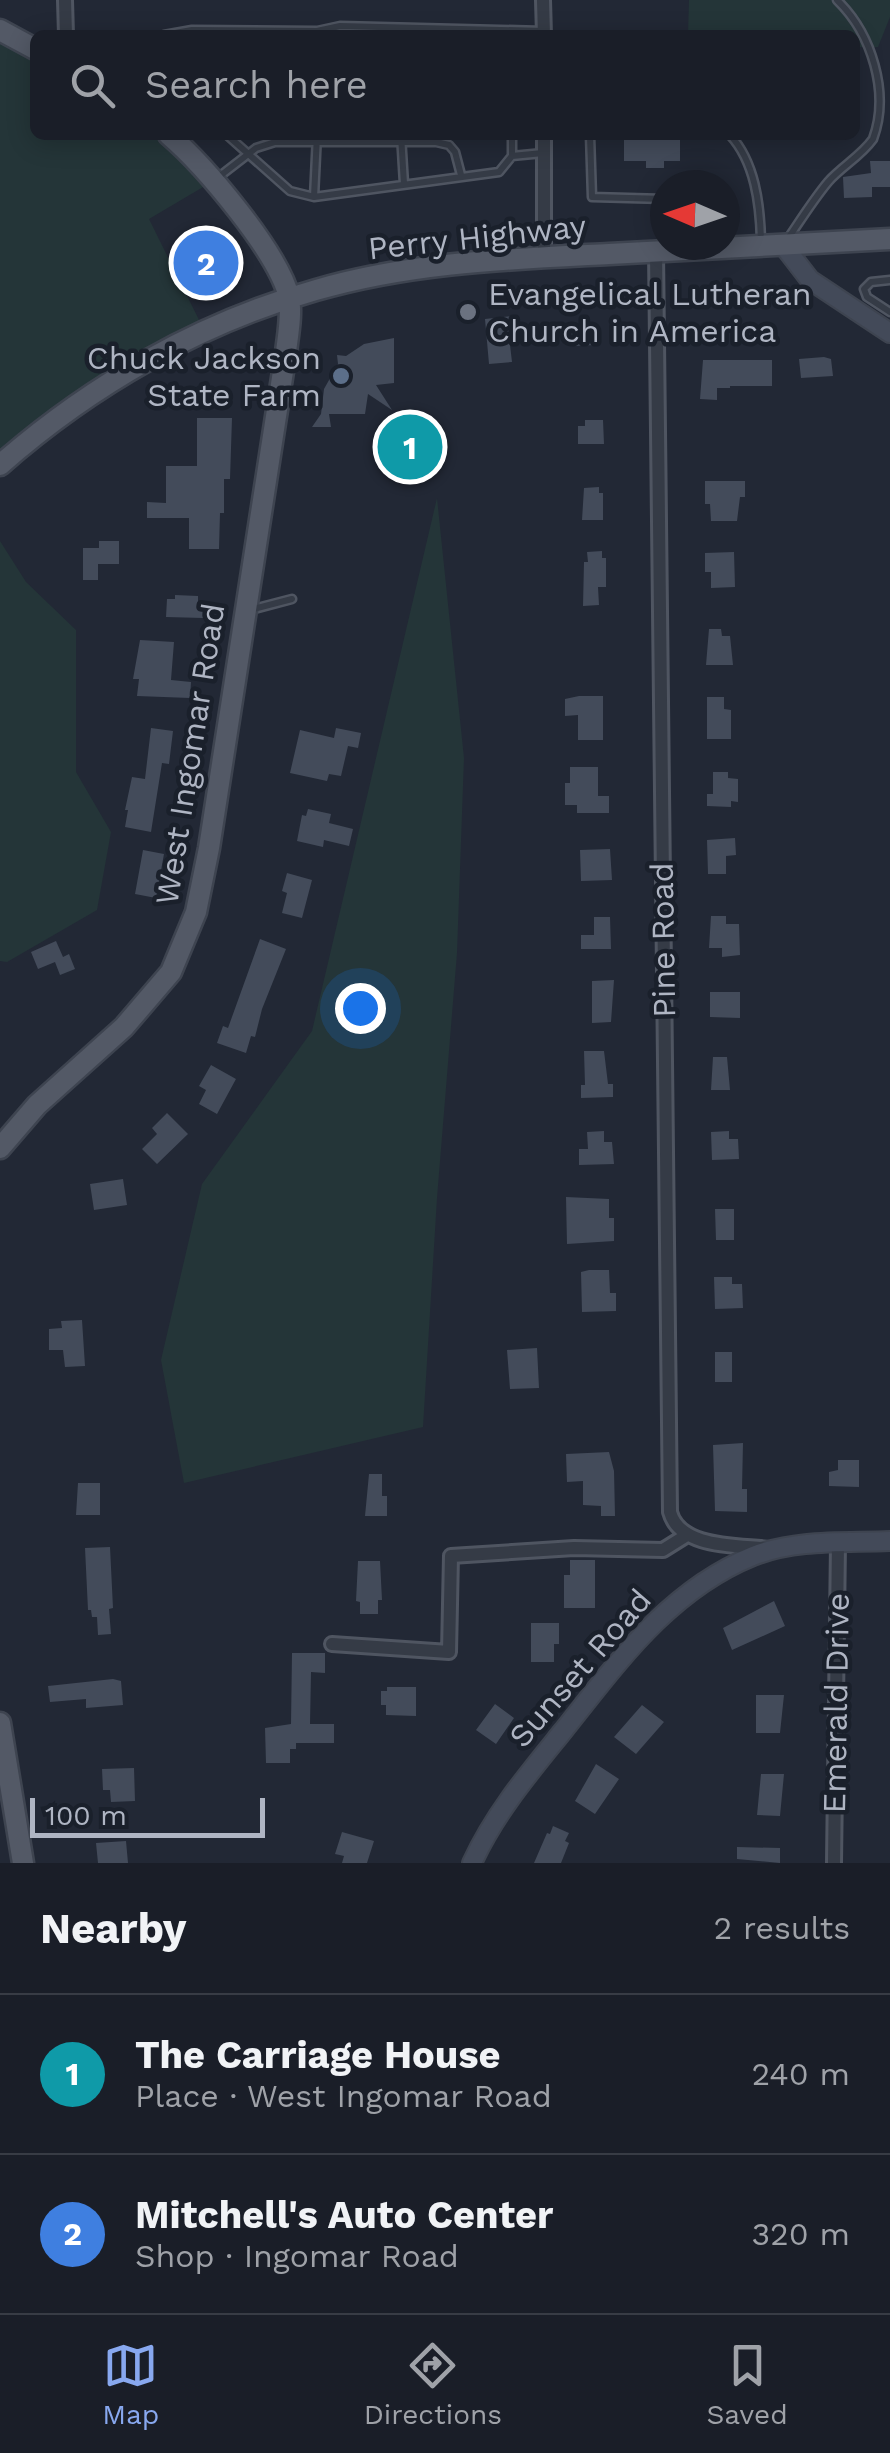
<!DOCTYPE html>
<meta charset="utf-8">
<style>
body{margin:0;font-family:"Work Sans",sans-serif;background:#272b34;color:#f1f3f6}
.compass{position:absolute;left:650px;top:170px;width:90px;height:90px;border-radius:50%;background:#1a1e28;box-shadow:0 5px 25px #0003;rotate:272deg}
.scale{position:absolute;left:30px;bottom:25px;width:235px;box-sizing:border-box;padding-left:10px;border:5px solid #afb5c3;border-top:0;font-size:28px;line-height:35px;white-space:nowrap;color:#afb5c3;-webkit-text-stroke:8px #1a202b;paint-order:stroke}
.you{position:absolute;left:360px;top:1008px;width:35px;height:35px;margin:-25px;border:8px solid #fff;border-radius:50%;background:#1a73e8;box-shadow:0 0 0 15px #1a73e833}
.badge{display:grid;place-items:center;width:65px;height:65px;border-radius:50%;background:#88a8ef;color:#fff;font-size:32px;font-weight:700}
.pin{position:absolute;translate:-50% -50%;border:5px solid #fff;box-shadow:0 2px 10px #0006}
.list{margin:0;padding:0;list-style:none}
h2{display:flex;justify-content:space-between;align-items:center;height:130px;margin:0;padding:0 40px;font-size:42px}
h2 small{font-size:32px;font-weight:400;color:#9fa2a8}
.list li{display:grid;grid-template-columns:65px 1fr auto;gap:30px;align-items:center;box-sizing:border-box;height:160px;padding:0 40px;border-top:2px solid #383c45}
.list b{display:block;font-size:38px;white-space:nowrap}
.list p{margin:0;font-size:32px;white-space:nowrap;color:#9fa2a8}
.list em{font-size:32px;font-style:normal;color:#9fa2a8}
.icon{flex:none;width:55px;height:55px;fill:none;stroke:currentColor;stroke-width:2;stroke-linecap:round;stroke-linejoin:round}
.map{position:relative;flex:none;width:890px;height:1863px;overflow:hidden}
.search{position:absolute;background:#1a1e28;box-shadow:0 5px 25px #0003;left:30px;right:30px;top:30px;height:110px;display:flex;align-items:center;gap:25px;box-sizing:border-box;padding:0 35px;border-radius:15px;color:#9fa2a8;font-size:38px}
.sheet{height:450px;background:#1a1e28}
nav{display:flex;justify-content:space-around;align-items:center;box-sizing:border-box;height:140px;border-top:2px solid #383c45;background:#1a1e28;font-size:28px;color:#9fa2a8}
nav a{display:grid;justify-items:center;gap:5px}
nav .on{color:#88a8ef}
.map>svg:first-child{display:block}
</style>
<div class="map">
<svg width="890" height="1863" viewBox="0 0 890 1863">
<rect width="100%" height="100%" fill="#222835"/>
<path fill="#243538" d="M 689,0 L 890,0 L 890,17 L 878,47 L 855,47 L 855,35 L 688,35 Z
M 0,30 L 35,49 L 35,135 L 169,135 L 215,180 L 149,219 L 205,332 L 0,465 Z
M 437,498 L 464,758 L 457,953 L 437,1198 L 423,1427 L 184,1483 L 161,1360 L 202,1184 L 312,1031 Z
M 0,541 L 26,582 L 76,630 L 76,772 L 111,832 L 97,910 L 7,962 L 0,961 Z"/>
<path fill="#434b5a" d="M 624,135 L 680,135 L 680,161 L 664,161 L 664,168 L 646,168 L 646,161 L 624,161 Z
M 870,161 L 890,161 L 890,187 L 872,187 L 872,197 L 844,198 L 843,177 L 871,173 Z
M 203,229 L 207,242 L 211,240 L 221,276 L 200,282 L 190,249 L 186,250 L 182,236 Z
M 513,316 L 515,336 L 509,336 L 512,362 L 489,364 L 485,319 Z
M 572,325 L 597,325 L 596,345 L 572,346 Z
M 394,338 L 394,383 L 376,385 L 392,410 L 368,394 L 365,414 L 329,414 L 331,427 L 312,427 L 321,414 L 324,389 L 338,364 L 337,355 L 346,356 L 364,344 Z
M 824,357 L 831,359 L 833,376 L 801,378 L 799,359 Z
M 703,360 L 772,360 L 772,386 L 730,386 L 730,388 L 717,388 L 717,400 L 700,399 Z
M 197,418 L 232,418 L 230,479 L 224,479 L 224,513 L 220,513 L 219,549 L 189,549 L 189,518 L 147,518 L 147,502 L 166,503 L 166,466 L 197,466 Z
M 585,420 L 603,420 L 604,444 L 578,444 L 578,426 L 585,426 Z
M 395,437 L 425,438 L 424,458 L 394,457 Z
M 705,481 L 745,481 L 745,497 L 740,497 L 737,521 L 711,521 L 710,504 L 705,504 Z
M 599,487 L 599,493 L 603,493 L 603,520 L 582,520 L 584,488 Z
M 99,541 L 119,541 L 119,564 L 98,564 L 98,580 L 83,580 L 83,548 L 99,548 Z
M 602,551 L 602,558 L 606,558 L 606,587 L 598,587 L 599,605 L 583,606 L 584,562 L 588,562 L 587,552 Z
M 734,552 L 735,587 L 711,588 L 711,572 L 705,572 L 705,553 Z
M 175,595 L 198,596 L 198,604 L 204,604 L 203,618 L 166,617 L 167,599 L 175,599 Z
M 709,629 L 721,629 L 722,636 L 730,636 L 733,665 L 706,665 Z
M 140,640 L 174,642 L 171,680 L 191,682 L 190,698 L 137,696 L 139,679 L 133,679 Z
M 579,696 L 603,696 L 603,740 L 578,740 L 578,715 L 565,716 L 565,699 Z
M 707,697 L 724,697 L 724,709 L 731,710 L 731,739 L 707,739 Z
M 151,728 L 173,731 L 169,764 L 162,763 L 151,832 L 125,827 L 128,810 L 125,810 L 132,777 L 145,779 Z
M 336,728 L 361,733 L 358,748 L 348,746 L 341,776 L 329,774 L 327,781 L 290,773 L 300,730 L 334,738 Z
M 570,767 L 598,767 L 598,796 L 609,796 L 609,813 L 577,813 L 577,805 L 565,805 L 565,783 L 570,783 Z
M 713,772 L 728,772 L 728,778 L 738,779 L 738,802 L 731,801 L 731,807 L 707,806 L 707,794 L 713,794 Z
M 308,809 L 331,814 L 329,823 L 353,829 L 349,846 L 324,840 L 323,847 L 297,841 L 302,815 L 306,816 Z
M 735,838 L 736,855 L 726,856 L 726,874 L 708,874 L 707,840 Z
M 610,849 L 612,880 L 581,881 L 580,850 Z
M 143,850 L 164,854 L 156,898 L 135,894 Z
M 287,873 L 312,880 L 302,918 L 282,913 L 287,893 L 282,891 Z
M 711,916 L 726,916 L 726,924 L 739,924 L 740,955 L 722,957 L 722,948 L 709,948 Z
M 594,917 L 610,917 L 611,949 L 581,949 L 581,935 L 594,935 Z
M 260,939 L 286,949 L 262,1009 L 255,1037 L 251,1036 L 246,1053 L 217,1043 L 223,1026 L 228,1028 Z
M 56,941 L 63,957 L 69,954 L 75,969 L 60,975 L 55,962 L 38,969 L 31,952 Z
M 614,980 L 611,1022 L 592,1023 L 592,981 Z
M 710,992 L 740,992 L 740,1018 L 710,1017 Z
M 584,1051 L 604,1051 L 608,1084 L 613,1084 L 613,1097 L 581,1098 L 581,1085 L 585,1085 Z
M 713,1057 L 727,1057 L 730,1090 L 711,1090 Z
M 211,1065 L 236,1079 L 217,1114 L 199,1104 L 206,1090 L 199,1086 Z
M 167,1113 L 188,1134 L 157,1164 L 142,1149 L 157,1134 L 152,1128 Z
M 604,1131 L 604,1142 L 612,1142 L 614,1164 L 579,1165 L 579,1149 L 588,1149 L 587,1132 Z
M 729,1131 L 729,1139 L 738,1139 L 739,1159 L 712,1160 L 711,1132 Z
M 123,1179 L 127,1205 L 94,1210 L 90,1184 Z
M 566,1197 L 609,1199 L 609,1218 L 614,1218 L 614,1241 L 567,1244 Z
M 715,1209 L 734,1209 L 734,1240 L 716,1240 Z
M 589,1270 L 609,1270 L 610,1293 L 616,1293 L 616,1311 L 582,1312 L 581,1272 Z
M 714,1277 L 732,1277 L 732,1284 L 742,1284 L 743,1308 L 715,1309 Z
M 82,1320 L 85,1366 L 65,1367 L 63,1350 L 49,1350 L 49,1329 L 62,1328 L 61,1321 Z
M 537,1348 L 539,1388 L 510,1389 L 507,1350 Z
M 715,1352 L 732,1352 L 732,1382 L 715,1382 Z
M 743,1443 L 742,1489 L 747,1489 L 747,1512 L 715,1511 L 713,1445 Z
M 609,1452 L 614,1471 L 615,1516 L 601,1516 L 601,1506 L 583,1505 L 583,1481 L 567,1482 L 566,1454 Z
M 838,1460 L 859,1460 L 859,1487 L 829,1486 L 829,1472 L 838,1470 Z
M 369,1474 L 382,1474 L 382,1496 L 387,1496 L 387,1516 L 365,1516 Z
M 78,1483 L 100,1483 L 100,1515 L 76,1515 Z
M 110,1547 L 113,1608 L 109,1609 L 111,1634 L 98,1635 L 97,1617 L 92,1617 L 91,1610 L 88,1610 L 85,1548 Z
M 570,1560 L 595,1560 L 595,1608 L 564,1608 L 564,1575 L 570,1575 Z
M 358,1561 L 380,1561 L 382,1600 L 378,1600 L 378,1614 L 360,1614 L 360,1602 L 356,1601 Z
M 774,1601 L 785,1626 L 732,1650 L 723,1628 Z
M 531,1623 L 559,1623 L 559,1644 L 554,1644 L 554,1662 L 531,1662 Z
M 292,1653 L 325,1653 L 325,1673 L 311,1672 L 310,1724 L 334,1724 L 334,1743 L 296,1743 L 296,1749 L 290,1749 L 290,1763 L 266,1763 L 265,1728 L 291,1724 Z
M 113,1679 L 121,1681 L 123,1705 L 86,1708 L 86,1699 L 50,1702 L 48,1686 Z
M 387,1687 L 416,1687 L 416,1716 L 386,1715 L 386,1705 L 381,1705 L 381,1691 L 387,1691 Z
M 756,1695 L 784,1695 L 780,1733 L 756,1733 Z
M 495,1704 L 514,1718 L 496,1744 L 476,1730 Z
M 642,1705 L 664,1722 L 636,1754 L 614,1737 Z
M 596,1764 L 619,1779 L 595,1814 L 575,1801 Z
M 134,1768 L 135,1801 L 111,1802 L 110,1790 L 103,1790 L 102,1769 Z
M 761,1774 L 784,1774 L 780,1816 L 757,1815 Z
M 553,1826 L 569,1833 L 565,1841 L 569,1843 L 561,1863 L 534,1863 L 547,1833 L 550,1834 Z
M 342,1832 L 374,1841 L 367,1863 L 342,1863 L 344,1856 L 335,1854 Z
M 126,1841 L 128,1863 L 98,1863 L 96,1843 Z
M 737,1847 L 780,1848 L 780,1863 L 737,1859 Z"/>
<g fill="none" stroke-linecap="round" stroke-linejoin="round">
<defs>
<path id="lane" d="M 164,35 L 192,30 L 317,31 L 340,26 L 544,31
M 227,135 L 290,191 L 314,197 L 499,172 L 512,156 L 543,153
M 401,135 L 404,184
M 512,135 L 512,156
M 590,135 L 592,197 L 665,199
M 730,135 C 755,162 760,204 761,240
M 216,179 L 256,148 L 275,142 L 436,142 L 449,145 L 455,152 L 461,175
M 314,197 L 317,135
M 787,240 C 800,221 813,200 828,182 C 841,167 861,156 873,139 C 890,93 872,34 837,0
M 890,280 L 871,282 L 864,289 L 867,297 L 890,312
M 250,610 L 292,599"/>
<path id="street" d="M 65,0 L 66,35
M 543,0 L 544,35
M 544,135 L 544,257
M 656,251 L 670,1512 C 680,1549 739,1545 770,1549
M 332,1644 L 449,1652 L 451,1556 L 574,1548 L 663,1550 L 687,1535
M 834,1863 L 838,1543"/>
<path id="secondary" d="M 783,245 L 810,280 L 890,333
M 472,1863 C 495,1813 529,1773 563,1731 C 618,1662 669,1590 753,1556 C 796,1539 845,1543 890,1541"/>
<path id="primary" d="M 0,30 L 35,49
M 0,465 C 91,385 199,323 316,290 C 412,262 510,259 609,254 C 703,249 796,244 890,239
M 0,1148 L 37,1105 L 124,1027 L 171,972 L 196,912 L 209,848 L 286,352 C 288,335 292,314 289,297 C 278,252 204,165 169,135
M 0,1723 L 23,1863"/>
</defs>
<use href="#lane" stroke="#4f5561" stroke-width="11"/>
<use href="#street" stroke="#4f5561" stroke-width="18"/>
<use href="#secondary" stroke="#3e4450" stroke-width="22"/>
<use href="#primary" stroke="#3e4450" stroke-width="25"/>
<use href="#lane" stroke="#353b46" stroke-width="6"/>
<use href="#street" stroke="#353b46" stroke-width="12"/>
<use href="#secondary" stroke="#434a59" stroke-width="18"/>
<use href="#primary" stroke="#535966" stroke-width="20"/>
</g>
<circle fill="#6b7280" stroke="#1a202b" stroke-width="4" cx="468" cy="312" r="10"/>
<circle fill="#5c6f8a" stroke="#1a202b" stroke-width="4" cx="341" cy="376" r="10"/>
<g text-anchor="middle" stroke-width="9" stroke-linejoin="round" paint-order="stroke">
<g font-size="32" fill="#afb5c3" stroke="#1a202b">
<text transform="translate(477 237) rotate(-6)" y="11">Perry Highway</text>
<text transform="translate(190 754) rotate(-81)" y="11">West Ingomar Road</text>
<text transform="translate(663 940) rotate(-91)" y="11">Pine Road</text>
<text transform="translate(580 1668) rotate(-49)" y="11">Sunset Road</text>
<text transform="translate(836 1703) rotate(-89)" y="11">Emerald Drive</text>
</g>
<g font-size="32" fill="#afb5c3" stroke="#1a202b" text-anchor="start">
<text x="488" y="305">Evangelical Lutheran<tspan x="488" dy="37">Church in America</tspan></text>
<text x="321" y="369" text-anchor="end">Chuck Jackson<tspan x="321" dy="37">State Farm</tspan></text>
</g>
</g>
</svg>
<svg class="compass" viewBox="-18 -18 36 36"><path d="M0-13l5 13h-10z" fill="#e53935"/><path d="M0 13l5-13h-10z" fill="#9fa2a8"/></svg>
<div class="scale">100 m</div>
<div class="you"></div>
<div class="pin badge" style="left:410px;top:447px;background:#0f9aa8">1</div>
<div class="pin badge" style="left:206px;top:263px;background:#3f7fe0">2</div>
<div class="search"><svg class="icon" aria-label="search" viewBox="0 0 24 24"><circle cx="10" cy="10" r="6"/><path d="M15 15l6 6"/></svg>Search here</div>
</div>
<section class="sheet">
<h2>Nearby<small>2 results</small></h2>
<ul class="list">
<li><span class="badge" style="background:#0f9aa8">1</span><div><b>The Carriage House</b><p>Place · West Ingomar Road</p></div><em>240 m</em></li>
<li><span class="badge" style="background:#3f7fe0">2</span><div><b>Mitchell's Auto Center</b><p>Shop · Ingomar Road</p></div><em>320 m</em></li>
</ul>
</section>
<nav>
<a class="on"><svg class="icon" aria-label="map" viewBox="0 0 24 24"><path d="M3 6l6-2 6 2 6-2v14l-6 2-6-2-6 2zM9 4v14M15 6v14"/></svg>Map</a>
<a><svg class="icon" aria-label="directions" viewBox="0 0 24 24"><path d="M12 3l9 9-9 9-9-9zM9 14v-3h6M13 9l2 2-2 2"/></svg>Directions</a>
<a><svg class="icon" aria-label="saved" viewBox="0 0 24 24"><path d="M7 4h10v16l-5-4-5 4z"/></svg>Saved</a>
</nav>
